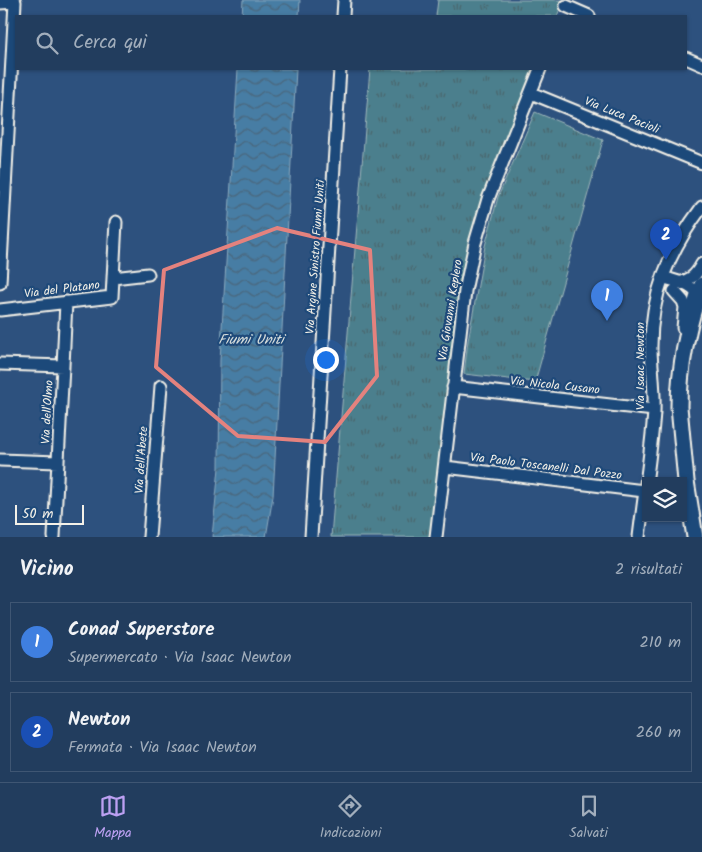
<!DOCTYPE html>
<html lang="it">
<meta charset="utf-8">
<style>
body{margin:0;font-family:Kalam,sans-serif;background:#2a4464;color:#f1f3f6}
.controls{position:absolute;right:15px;bottom:15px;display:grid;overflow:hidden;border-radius:0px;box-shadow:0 1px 4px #0004}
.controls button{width:45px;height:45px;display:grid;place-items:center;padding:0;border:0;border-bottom:1px solid #3f5673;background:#223d5e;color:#f1f3f6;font:25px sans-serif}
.scale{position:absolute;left:15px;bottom:12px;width:69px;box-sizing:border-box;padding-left:5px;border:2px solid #f4f1e8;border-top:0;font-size:14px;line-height:18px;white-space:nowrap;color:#f4f1e8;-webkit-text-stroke:4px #1f4a7a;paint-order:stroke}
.you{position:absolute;left:325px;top:359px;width:18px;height:18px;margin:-12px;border:4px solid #fff;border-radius:50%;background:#1a73e8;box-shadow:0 0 0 8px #1a73e833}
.badge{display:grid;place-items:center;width:32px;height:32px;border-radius:50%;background:#bca0f2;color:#fff;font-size:16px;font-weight:700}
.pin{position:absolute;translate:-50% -41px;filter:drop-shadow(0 1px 2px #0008)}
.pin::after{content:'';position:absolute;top:26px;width:18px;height:15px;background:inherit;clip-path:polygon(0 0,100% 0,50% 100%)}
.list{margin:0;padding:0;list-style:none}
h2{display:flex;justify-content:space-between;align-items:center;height:65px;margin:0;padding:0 20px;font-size:21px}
h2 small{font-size:16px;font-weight:400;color:#a2aebc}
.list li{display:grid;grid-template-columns:32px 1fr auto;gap:15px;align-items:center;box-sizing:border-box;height:80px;margin:0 10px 10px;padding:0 10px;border:1px solid #3f5673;border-radius:0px}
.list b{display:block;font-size:19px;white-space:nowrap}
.list p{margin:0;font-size:16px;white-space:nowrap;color:#a2aebc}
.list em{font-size:16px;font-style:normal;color:#a2aebc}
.icon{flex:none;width:28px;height:28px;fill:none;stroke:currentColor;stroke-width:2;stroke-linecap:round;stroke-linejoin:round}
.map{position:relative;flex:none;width:702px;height:537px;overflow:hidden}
.search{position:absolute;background:#223d5e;box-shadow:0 1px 4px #0004;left:15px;right:15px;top:15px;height:55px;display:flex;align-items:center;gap:12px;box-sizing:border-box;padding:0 18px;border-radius:0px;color:#a2aebc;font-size:19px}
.sheet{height:245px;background:#223d5e}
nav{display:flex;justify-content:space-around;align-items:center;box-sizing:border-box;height:70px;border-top:1px solid #3f5673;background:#223d5e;font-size:14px;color:#a2aebc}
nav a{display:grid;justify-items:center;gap:2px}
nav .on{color:#bca0f2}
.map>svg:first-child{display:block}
</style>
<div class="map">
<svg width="702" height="537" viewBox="0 0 702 537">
<defs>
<pattern id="grass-tufts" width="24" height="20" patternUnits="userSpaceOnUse" patternTransform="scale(1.25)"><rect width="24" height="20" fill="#4b7f8d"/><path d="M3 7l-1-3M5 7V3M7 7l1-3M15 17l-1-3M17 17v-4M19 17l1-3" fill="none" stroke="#4a666d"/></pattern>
<pattern id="water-waves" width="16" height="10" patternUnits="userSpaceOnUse" patternTransform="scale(1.25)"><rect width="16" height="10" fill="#477da4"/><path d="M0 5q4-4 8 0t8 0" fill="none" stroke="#48657a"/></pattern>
</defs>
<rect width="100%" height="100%" fill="#2d517e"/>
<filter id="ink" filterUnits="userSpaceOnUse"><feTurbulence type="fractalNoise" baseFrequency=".02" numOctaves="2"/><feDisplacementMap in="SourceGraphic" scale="10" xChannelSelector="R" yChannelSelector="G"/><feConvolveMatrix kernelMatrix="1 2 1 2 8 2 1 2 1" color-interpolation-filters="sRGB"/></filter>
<g filter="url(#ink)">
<path fill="url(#grass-tufts)" stroke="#a0b8ba" d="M 438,0 L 564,0 L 557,16 L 436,16 Z
M 370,69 L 535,69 L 475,222 L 461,286 L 430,537 L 331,537 Z
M 535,112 L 603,140 L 535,382 L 464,374 L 468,341 L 485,246 L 498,197 Z"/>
<path fill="url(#water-waves)" stroke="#8cabbf" d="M 243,0 L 300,0 L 299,16 L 242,16 Z
M 238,69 L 296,69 L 273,496 L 266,537 L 212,537 L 219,468 L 220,360 Z"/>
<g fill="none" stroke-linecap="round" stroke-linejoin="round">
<defs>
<path id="minor" d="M 0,3 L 15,2 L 0,283
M 566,6 L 589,16
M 343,16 L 344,0
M 686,58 L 702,65
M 531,93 L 702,163
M 663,277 C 676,282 695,284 700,299
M 113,278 L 148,274
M 679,283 C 692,279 696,275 702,264
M 674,291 L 683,301 L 685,307 L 683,328
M 0,310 L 112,297 L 116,222
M 0,364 L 63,366 L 54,537
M 63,366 L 66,302
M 453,387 L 654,410
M 0,460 L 58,462
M 445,467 L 644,491
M 149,537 L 161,386
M 311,537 L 340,69
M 436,537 L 465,291 L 475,243 L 488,199 L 540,69
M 639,537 C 644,495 651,454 654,412 C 655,392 652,371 651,351 C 650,295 669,251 702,207"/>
<path id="secondary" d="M 695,537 L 686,481 L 679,407 C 679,369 688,321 702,285"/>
</defs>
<use href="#minor" stroke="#f4f1e8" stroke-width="15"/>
<use href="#secondary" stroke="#f4f1e8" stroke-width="19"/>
<use href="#minor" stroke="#1f4a7a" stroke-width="11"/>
<use href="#secondary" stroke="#1f4a7a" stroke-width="15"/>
</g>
</g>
<path fill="none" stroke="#e4827e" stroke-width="4" stroke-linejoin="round" d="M 277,228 L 370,250 L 377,376 L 325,442 L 238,436 L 156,367 L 164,270 Z"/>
<g text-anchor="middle" stroke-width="4.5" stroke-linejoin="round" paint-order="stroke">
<g font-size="12" fill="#f4f1e8" stroke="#1f4a7a">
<text transform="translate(622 115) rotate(22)" y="4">Via Luca Pacioli</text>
<text transform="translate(315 257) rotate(-86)" y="4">Via Argine Sinistro Fiumi Uniti</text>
<text transform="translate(62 289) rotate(-7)" y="4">Via del Platano</text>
<text transform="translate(450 310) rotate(-81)" y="4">Via Giovanni Keplero</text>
<text transform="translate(640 366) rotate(-90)" y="4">Via Isaac Newton</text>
<text transform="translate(555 385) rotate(6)" y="4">Via Nicola Cusano</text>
<text transform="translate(47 412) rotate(-87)" y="4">Via dell'Olmo</text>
<text transform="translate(141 460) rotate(-86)" y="4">Via dell'Abete</text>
<text transform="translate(546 466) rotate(7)" y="4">Via Paolo Toscanelli Dal Pozzo</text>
</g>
<g font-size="14" font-style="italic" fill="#dae0de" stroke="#1f4a7a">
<text x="251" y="344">Fiumi Uniti</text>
</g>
</g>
</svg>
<div class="controls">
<button><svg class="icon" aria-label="layers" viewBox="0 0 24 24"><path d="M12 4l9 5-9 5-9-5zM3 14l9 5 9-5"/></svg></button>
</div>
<div class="scale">50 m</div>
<div class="you"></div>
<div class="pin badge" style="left:607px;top:321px;background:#3f7fe0">1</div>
<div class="pin badge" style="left:666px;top:260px;background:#1a4fb4">2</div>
<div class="search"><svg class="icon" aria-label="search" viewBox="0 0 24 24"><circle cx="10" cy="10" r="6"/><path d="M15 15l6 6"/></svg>Cerca qui</div>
</div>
<section class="sheet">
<h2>Vicino<small>2 risultati</small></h2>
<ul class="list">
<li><span class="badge" style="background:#3f7fe0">1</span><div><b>Conad Superstore</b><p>Supermercato · Via Isaac Newton</p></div><em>210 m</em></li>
<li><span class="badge" style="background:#1a4fb4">2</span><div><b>Newton</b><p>Fermata · Via Isaac Newton</p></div><em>260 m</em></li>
</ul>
</section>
<nav>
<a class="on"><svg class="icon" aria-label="map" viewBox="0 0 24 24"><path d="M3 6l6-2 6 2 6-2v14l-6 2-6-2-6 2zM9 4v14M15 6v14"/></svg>Mappa</a>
<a><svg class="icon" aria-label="directions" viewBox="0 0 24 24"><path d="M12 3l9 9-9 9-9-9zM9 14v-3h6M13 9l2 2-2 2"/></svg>Indicazioni</a>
<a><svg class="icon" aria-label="saved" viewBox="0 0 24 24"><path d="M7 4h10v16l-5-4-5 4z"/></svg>Salvati</a>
</nav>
